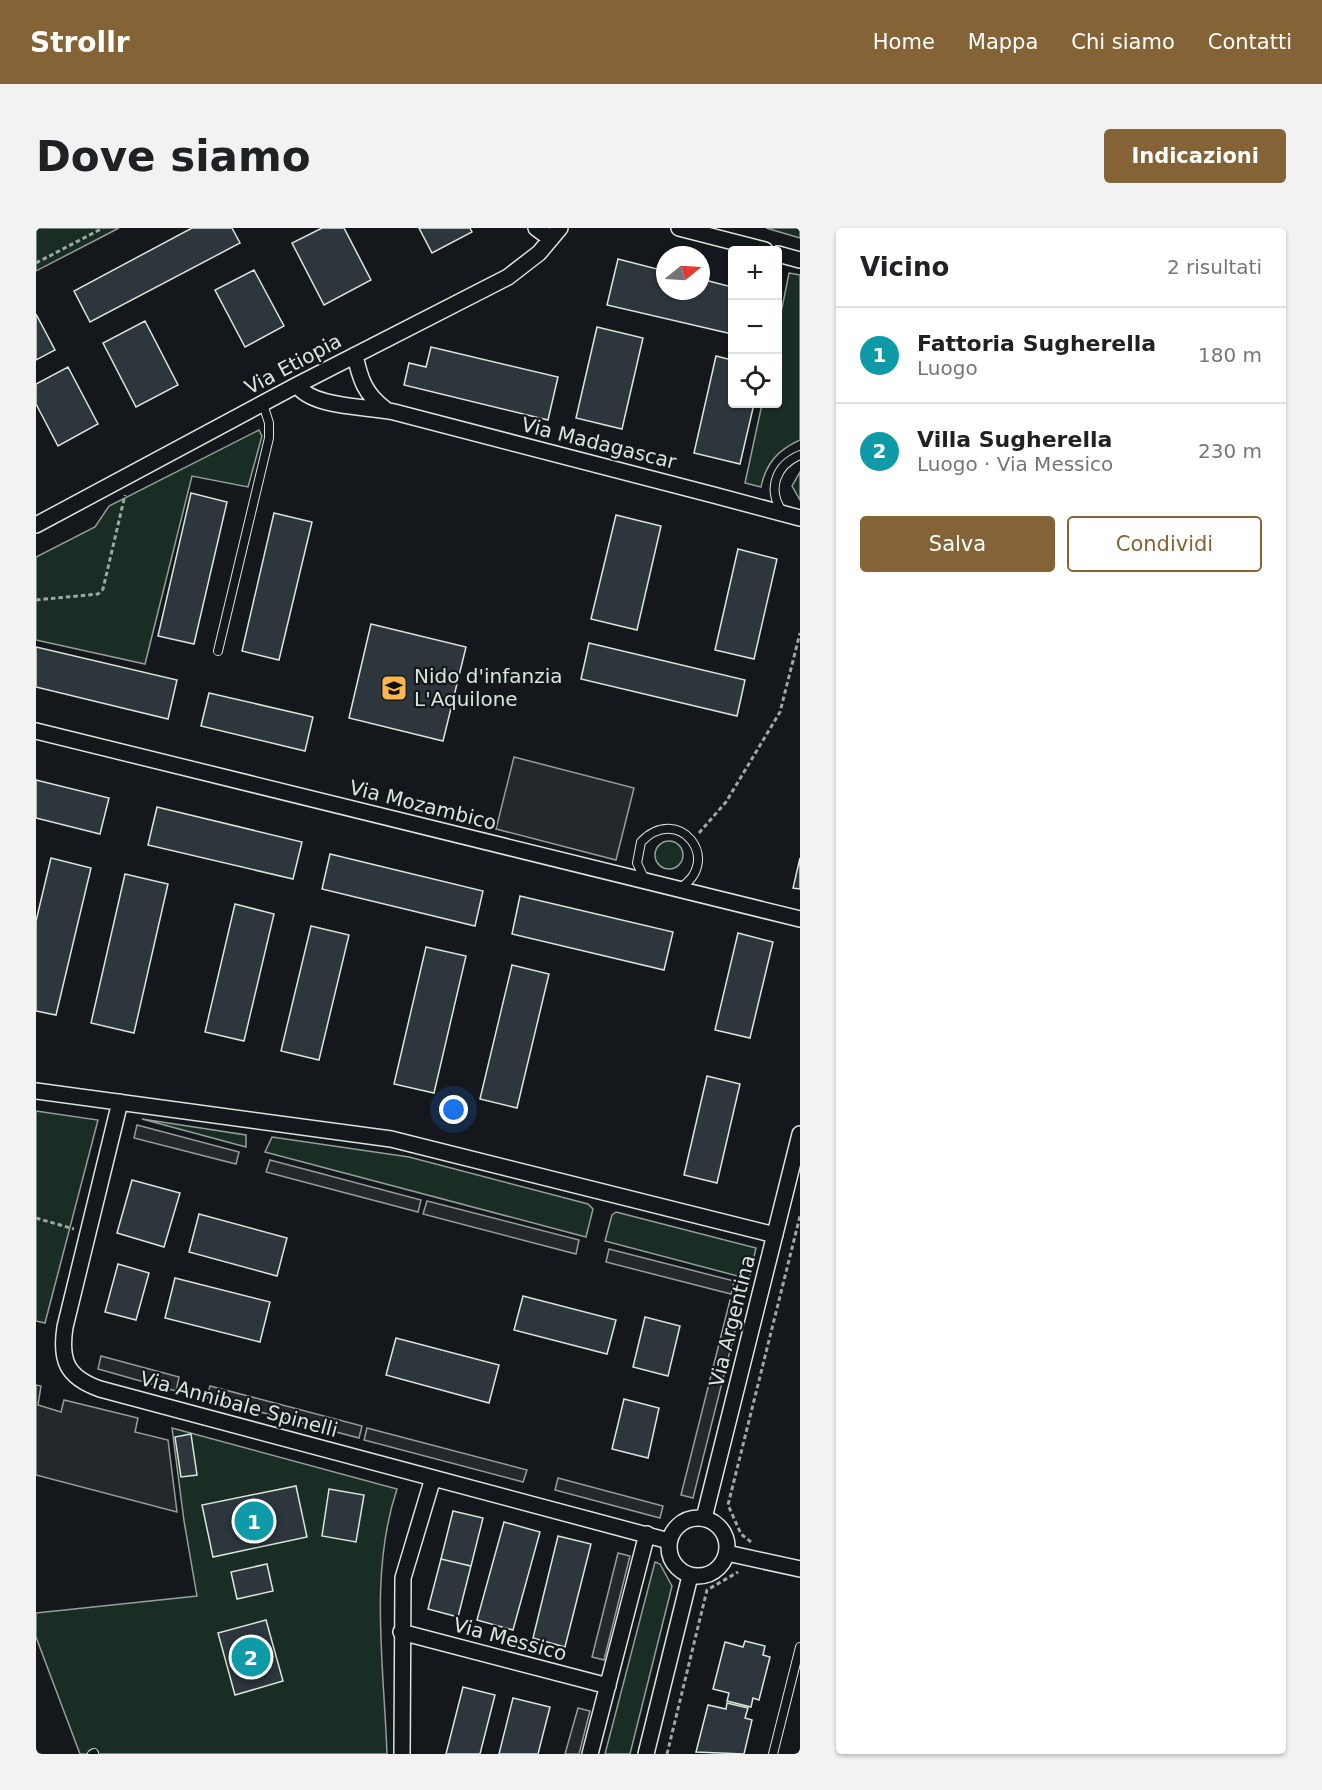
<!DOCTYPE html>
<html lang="it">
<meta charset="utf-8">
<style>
body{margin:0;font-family:"DejaVu Sans",sans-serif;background:#f2f2f2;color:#202124}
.controls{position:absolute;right:18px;top:18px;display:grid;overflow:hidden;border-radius:6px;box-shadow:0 2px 4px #0004}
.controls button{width:54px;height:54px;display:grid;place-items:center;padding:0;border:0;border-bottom:2px solid #e0e0e0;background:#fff;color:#202124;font:30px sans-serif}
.compass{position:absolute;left:620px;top:18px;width:54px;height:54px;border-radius:50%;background:#fff;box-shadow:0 2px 4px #0004;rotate:72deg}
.you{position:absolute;left:418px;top:882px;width:21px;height:21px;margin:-15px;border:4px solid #fff;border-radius:50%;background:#1a73e8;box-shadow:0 0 0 9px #1a73e833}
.badge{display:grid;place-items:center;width:39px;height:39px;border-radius:50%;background:#846436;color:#fff;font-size:20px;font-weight:700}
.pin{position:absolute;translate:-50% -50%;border:3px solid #fff;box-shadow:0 2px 6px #0006}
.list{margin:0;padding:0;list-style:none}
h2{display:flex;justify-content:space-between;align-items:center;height:78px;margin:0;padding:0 24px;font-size:26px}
h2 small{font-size:20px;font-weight:400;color:#757577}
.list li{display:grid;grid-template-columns:39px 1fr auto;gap:18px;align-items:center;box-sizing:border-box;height:96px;padding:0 24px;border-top:2px solid #e0e0e0}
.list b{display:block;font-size:22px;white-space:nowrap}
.list p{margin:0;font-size:20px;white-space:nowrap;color:#757577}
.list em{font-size:20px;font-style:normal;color:#757577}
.actions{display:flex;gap:12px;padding:18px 24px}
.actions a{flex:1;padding:14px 0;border:2px solid #846436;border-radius:6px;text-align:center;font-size:21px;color:#846436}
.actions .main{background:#846436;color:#fff}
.icon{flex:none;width:33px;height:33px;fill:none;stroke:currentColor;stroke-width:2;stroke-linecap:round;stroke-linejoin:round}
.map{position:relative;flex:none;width:764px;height:1526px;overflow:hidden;border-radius:6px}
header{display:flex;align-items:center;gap:36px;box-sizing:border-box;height:84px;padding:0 30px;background:#846436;color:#fff}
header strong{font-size:28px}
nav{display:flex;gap:33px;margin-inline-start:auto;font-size:21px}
.intro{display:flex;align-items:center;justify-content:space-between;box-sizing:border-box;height:144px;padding:0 36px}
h1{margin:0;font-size:42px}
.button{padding:15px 27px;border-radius:6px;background:#846436;color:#fff;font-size:21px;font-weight:700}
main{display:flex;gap:36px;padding:0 36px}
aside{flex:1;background:#fff;border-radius:6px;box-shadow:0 2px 4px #0004}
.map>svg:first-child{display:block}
</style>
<header>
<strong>Strollr</strong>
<nav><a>Home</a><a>Mappa</a><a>Chi siamo</a><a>Contatti</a></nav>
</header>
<div class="intro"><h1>Dove siamo</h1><a class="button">Indicazioni</a></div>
<main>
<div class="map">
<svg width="764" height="1526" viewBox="0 0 764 1526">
<rect width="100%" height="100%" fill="#14181c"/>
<path fill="#1a2d24" stroke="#939e99" stroke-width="1.5" d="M 0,0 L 83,0 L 0,43 Z
M 730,0 L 764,0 L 764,10 Z
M 753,45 L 764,47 L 764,212 C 742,222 730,235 725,259 L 709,255 L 726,176 L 742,176 L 742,100 Z
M 223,202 L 226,208 L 212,259 L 156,248 L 109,436 L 0,412 L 0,329 L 59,299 L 73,278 Z
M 764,244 L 764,272 L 756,258 Z
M619 627a14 14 0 1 1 28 0a14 14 0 1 1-28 0Z
M 0,883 L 62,892 L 9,1095 L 0,1093 Z
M 106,891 L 210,907 L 210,919 Z
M 236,909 L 373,929 L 552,976 L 557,981 L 550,1009 L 229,924 Z
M 580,984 L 720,1020 L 713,1051 L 569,1013 L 576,987 Z
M 136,1200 L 361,1261 C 333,1345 348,1438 351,1526 L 44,1526 L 0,1409 L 0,1385 L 161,1368 L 148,1293 Z
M 619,1334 L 624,1336 L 636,1358 L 594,1526 L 569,1526 Z"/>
<path fill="#24282b" stroke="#939e99" stroke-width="1.5" d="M 478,529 L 598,560 L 580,632 L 460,601 Z
M 101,897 L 203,924 L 200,936 L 98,910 Z
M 234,932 L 385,972 L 382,984 L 230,944 Z
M 391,973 L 543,1012 L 540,1026 L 387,986 Z
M 573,1021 L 698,1053 L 695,1066 L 570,1034 Z
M 694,1072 L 706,1075 L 657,1270 L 645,1267 Z
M 65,1128 L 143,1149 L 140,1163 L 62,1141 Z
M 0,1157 L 5,1158 L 2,1177 L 25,1184 L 28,1172 L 102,1190 L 99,1204 L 132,1212 L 141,1284 L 0,1247 Z
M 174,1158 L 326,1198 L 323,1210 L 171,1170 Z
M 331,1200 L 491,1242 L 487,1254 L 328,1212 Z
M 522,1250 L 627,1278 L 624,1290 L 519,1262 Z
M 582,1325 L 594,1328 L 568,1432 L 556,1429 Z
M 542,1480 L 554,1483 L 543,1526 L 529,1526 Z"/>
<path fill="#2c363c" stroke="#d8e6dc" stroke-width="1.5" d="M 156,0 L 196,0 L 204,15 L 54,94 L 38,63 Z
M 286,0 L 308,0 L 335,52 L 288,77 L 256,15 Z
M 383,0 L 434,0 L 436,4 L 396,25 Z
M 582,31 L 629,43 L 629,63 L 665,63 L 665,51 L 696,59 L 696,106 L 571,77 Z
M 218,42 L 248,98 L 209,119 L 179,62 Z
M 0,86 L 19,122 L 0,132 Z
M 109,93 L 142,157 L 100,179 L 67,115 Z
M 561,99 L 607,110 L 586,201 L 540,190 Z
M 395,119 L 522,149 L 512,192 L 368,157 L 373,135 L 390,139 Z
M 680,128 L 696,132 L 696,176 L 718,176 L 704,236 L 658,225 Z
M 32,139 L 62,196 L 22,218 L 0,176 L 0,156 Z
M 155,265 L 191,274 L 158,416 L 122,408 Z
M 238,285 L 276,294 L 243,432 L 206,423 Z
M 580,287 L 625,298 L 601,402 L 555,391 Z
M 702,321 L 741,331 L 718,431 L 679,422 Z
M 335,396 L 430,419 L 407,513 L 313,490 Z
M 553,415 L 709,452 L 701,488 L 545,451 Z
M 0,419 L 141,452 L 132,491 L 0,459 Z
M 173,465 L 277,489 L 269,523 L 165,498 Z
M 0,552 L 73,570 L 64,606 L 0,590 Z
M 121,579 L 266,614 L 257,651 L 112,617 Z
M 294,626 L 447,663 L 439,698 L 286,661 Z
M 15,630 L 55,640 L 20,787 L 0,783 L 0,693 Z
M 764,630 L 764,661 L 757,660 Z
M 89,646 L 132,656 L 98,805 L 55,795 Z
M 484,668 L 637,704 L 628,742 L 476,706 Z
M 199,676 L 238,686 L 208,813 L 169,804 Z
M 275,698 L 313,707 L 283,832 L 245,823 Z
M 702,705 L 737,714 L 714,810 L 679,802 Z
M 390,719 L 430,728 L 398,865 L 358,856 Z
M 476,737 L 513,746 L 481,880 L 444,871 Z
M 671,848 L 704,856 L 681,955 L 648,947 Z
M 96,952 L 144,965 L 128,1019 L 81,1005 Z
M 163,986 L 251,1010 L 241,1048 L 153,1024 Z
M 82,1036 L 113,1045 L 100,1092 L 69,1084 Z
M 139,1050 L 234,1074 L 224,1114 L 129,1090 Z
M 487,1068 L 580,1092 L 571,1126 L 478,1102 Z
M 609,1089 L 644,1098 L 632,1148 L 597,1139 Z
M 360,1110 L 463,1137 L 453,1175 L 350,1147 Z
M 588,1171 L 623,1180 L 612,1230 L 576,1221 Z
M 155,1206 L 161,1247 L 145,1249 L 139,1209 Z
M 260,1258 L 271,1309 L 177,1329 L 166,1277 Z
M 293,1261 L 328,1267 L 320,1314 L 286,1308 Z
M 417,1283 L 447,1290 L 435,1338 L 405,1331 Z
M 468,1294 L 504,1304 L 477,1402 L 441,1392 Z
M 522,1308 L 555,1316 L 529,1419 L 497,1410 Z
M 405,1331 L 435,1338 L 422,1389 L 392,1381 Z
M 231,1336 L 237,1363 L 201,1371 L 195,1344 Z
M 230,1392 L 247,1453 L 199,1467 L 182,1405 Z
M 709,1413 L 729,1418 L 727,1427 L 734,1429 L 723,1472 L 717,1470 L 715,1479 L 691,1473 L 693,1465 L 677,1461 L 689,1414 L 707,1419 Z
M 427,1459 L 459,1467 L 444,1526 L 410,1526 Z
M 477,1470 L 514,1479 L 502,1526 L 463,1526 Z
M 691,1475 L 712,1480 L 709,1490 L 716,1492 L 708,1526 L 660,1524 L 672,1477 L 690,1481 Z"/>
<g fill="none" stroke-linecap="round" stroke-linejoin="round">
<defs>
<path id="lane" d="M 746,283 C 731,261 740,237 764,227
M 182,423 L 233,210 L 233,195 L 227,176
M 608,650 L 601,635 L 605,614 C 642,575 688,632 644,660
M 56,1526 L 58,1525
M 737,1526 L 764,1419"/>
<path id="street" d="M 500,0 L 515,11
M 643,0 L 729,22
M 742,26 L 764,32
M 319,127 C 324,151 329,166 349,181
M 261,157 C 276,180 331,178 358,184 C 494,219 629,254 764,290
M 0,297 L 261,157 L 472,49 L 503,25 L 524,0
M 0,503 L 764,691
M 0,863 L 355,911 L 739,1007
M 84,874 L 29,1099 C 24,1132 30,1149 64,1161 L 633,1313
M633 1319a29 29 0 1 1 58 0a29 29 0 1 1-58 0Z
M 668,1290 L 764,906
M 691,1325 L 764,1341
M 365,1404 L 572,1458
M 366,1526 L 367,1350 L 397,1250
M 554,1526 L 611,1306
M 610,1526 L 654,1348"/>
</defs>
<use href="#lane" stroke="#d8e6dc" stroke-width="10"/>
<use href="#street" stroke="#d8e6dc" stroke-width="18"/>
<path stroke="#9da8a2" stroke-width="3" stroke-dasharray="4.5 3" stroke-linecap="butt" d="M 0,35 L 67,0
M 0,372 L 62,366 L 67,361 L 89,267
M 663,605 L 690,574 L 744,484 L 764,405
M 0,990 L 38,1001
M 715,1314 L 705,1306 L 692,1277 L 764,988
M 631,1526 L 671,1362 L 702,1344"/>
<use href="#lane" stroke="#14181c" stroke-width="8"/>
<use href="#street" stroke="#14181c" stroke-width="15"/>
</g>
<defs>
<symbol id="school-square" viewBox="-11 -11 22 22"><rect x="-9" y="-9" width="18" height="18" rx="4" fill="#ffb74d" stroke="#14181c"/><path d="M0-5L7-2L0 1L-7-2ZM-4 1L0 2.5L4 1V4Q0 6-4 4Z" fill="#111"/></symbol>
</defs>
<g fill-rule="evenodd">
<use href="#school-square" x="343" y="445" width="30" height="30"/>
</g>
<g text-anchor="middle" stroke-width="4.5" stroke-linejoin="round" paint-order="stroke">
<g font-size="20" fill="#d8e6dc" stroke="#14181c">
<text transform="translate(257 136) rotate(-28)" y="7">Via Etiopia</text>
<text transform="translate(563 215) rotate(14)" y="7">Via Madagascar</text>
<text transform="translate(387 577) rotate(14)" y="7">Via Mozambico</text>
<text transform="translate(696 1093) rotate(-76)" y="7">Via Argentina</text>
<text transform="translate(203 1176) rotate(15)" y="7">Via Annibale Spinelli</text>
<text transform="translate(474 1411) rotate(15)" y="7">Via Messico</text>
</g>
<g font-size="20" fill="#d8e6dc" stroke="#14181c" text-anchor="start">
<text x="378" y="455">Nido d'infanzia<tspan x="378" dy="23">L'Aquilone</tspan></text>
</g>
</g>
</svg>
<div class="controls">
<button>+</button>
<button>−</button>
<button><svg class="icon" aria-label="locate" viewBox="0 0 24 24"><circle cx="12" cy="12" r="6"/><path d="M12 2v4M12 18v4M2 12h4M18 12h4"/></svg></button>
</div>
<svg class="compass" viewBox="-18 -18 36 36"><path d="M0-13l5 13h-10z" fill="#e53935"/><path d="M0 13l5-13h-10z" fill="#757577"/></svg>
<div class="you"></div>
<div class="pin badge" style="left:218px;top:1293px;background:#0f9aa8">1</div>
<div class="pin badge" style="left:215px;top:1429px;background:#0f9aa8">2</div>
</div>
<aside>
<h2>Vicino<small>2 risultati</small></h2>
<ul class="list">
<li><span class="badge" style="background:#0f9aa8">1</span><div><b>Fattoria Sugherella</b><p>Luogo</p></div><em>180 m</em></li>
<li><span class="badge" style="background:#0f9aa8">2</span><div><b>Villa Sugherella</b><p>Luogo · Via Messico</p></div><em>230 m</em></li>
</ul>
<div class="actions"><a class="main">Salva</a><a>Condividi</a></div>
</aside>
</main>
